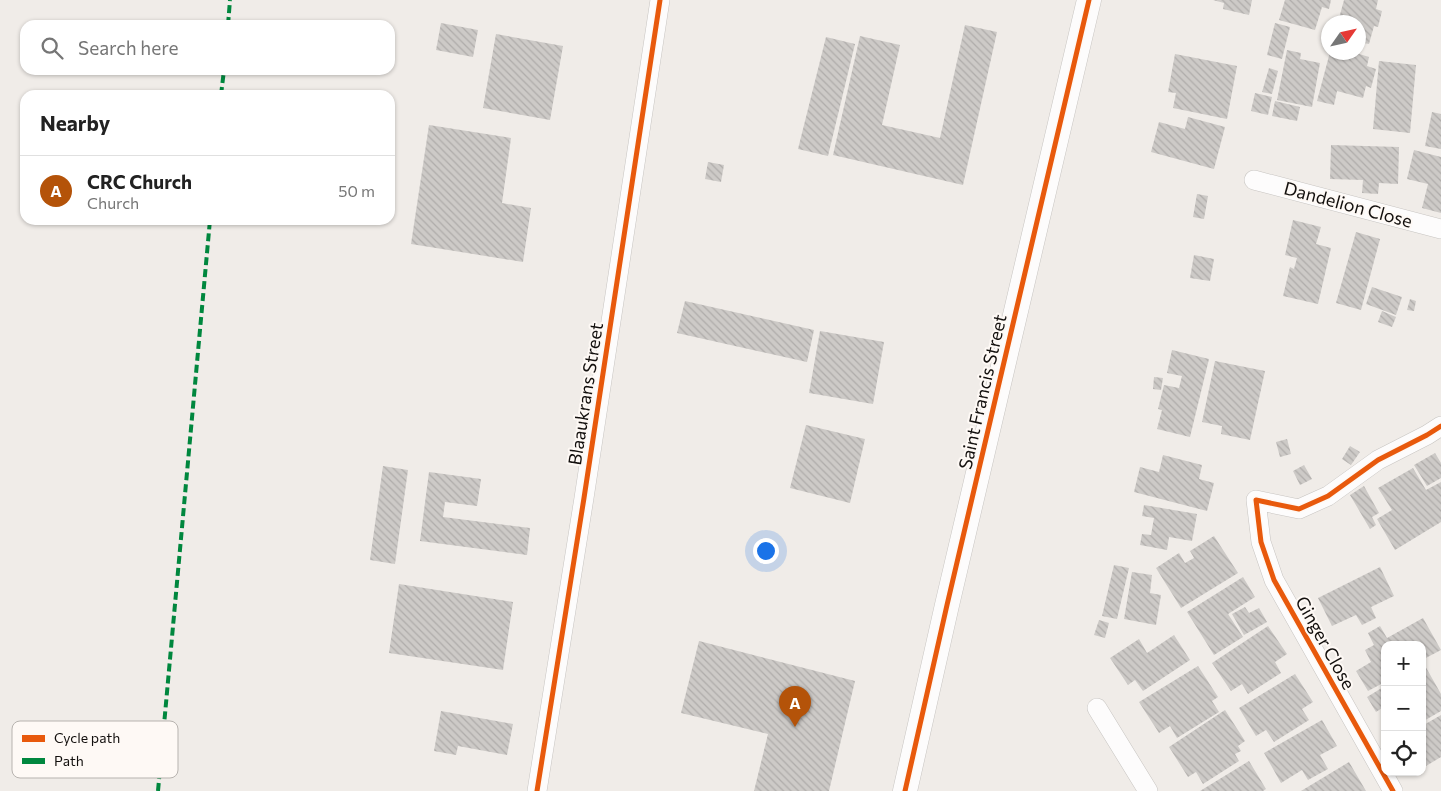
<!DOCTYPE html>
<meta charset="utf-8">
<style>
body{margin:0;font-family:Commissioner,sans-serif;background:#f6f6f6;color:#222}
.controls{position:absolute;right:15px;bottom:15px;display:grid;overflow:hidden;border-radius:10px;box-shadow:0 1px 4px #0004}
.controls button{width:45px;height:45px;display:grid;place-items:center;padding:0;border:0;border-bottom:1px solid #e0e0e0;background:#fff;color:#222;font:25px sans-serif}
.compass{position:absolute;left:1321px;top:15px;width:45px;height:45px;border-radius:50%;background:#fff;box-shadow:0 1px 4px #0004;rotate:56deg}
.you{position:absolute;left:765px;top:550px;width:18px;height:18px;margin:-12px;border:4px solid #fff;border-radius:50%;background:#1a73e8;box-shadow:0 0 0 8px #1a73e833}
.badge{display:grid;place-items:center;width:32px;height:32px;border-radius:50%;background:#b45309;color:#fff;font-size:16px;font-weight:700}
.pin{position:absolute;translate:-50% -41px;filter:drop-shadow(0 1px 2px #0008)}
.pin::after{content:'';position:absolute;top:26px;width:18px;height:15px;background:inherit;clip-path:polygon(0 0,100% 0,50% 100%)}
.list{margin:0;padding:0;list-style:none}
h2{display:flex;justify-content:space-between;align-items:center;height:65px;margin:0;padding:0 20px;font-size:21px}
h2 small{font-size:16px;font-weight:400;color:#767676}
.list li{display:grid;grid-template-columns:32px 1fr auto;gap:15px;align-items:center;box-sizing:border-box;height:70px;padding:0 20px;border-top:1px solid #e0e0e0}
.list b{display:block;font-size:19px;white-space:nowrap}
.list p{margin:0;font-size:16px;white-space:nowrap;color:#767676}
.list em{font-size:16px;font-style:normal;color:#767676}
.icon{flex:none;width:28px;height:28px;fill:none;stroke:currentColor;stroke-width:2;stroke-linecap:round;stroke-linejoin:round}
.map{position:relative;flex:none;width:1441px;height:791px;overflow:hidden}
.search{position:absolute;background:#fff;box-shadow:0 1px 4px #0004;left:20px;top:20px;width:375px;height:55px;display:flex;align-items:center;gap:12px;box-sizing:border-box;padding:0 18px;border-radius:15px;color:#767676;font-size:19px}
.panel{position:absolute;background:#fff;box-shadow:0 1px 4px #0004;left:20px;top:90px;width:375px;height:135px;border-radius:15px}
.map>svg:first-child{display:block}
</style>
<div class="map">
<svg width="1441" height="791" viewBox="0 0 1441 791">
<defs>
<pattern id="building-back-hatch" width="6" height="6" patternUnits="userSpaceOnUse" patternTransform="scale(1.25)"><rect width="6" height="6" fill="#cdcac7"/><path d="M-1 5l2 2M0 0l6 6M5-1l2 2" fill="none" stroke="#afacaa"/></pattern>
</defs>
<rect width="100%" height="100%" fill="#f0ece8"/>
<path fill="url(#building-back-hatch)" d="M 1213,0 L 1252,0 L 1249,15 L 1223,9 L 1224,3 Z
M 1285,0 L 1331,0 L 1329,9 L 1322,7 L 1315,30 L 1279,20 Z
M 1344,0 L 1378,0 L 1376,9 L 1382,11 L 1378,27 L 1374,26 L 1369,44 L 1358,42 L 1358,22 L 1338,22 Z
M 441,23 L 478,30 L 473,57 L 436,50 Z
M 1275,23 L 1290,27 L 1282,59 L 1267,55 Z
M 965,25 L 997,32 L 963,185 L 833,155 L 860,36 L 900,45 L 882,125 L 940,138 Z
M 496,34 L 563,46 L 550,120 L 483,108 Z
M 826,37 L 855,44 L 828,156 L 798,149 Z
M 1287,50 L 1301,53 L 1300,59 L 1320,63 L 1312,107 L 1277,100 Z
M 1330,52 L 1353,52 L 1369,57 L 1367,66 L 1376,69 L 1371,88 L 1366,86 L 1363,98 L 1337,91 L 1334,105 L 1317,101 Z
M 1175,54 L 1237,66 L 1227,119 L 1173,108 L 1176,93 L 1168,92 Z
M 1379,61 L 1416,65 L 1410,133 L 1373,129 Z
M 1269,68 L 1278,71 L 1272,94 L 1262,92 Z
M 1255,93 L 1272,97 L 1268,115 L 1251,111 Z
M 1275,101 L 1300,107 L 1297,121 L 1272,116 Z
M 1432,112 L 1441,114 L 1441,149 L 1425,146 Z
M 1188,117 L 1225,127 L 1214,169 L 1151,152 L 1159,122 L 1185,129 Z
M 429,125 L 511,138 L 502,203 L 531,208 L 523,262 L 411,244 Z
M 1331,145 L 1399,147 L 1398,184 L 1379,183 L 1378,194 L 1362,193 L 1363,180 L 1330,179 Z
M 1414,150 L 1441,157 L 1441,213 L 1422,208 L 1428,184 L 1407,179 Z
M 708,162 L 724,165 L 721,182 L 705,179 Z
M 1197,194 L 1208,196 L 1204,219 L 1193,217 Z
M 1293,220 L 1321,227 L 1316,244 L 1331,248 L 1318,304 L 1283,296 L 1290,267 L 1294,269 L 1297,258 L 1285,255 Z
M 1356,232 L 1380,239 L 1361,310 L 1336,303 Z
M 1194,255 L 1214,259 L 1210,281 L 1190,278 Z
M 1372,287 L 1402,297 L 1396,315 L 1366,304 Z
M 1410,299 L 1416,301 L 1414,311 L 1407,310 Z
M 685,301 L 814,330 L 807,362 L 677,333 Z
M 1382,311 L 1396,317 L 1392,327 L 1378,322 Z
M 820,331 L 884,342 L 873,404 L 809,393 Z
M 1172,350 L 1209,359 L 1190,437 L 1157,429 L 1162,410 L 1158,409 L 1164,385 L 1179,388 L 1182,376 L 1167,373 Z
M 1215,361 L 1265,371 L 1250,440 L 1221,434 L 1222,426 L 1202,422 Z
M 1154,377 L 1163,378 L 1161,390 L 1153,389 Z
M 806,425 L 865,439 L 850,503 L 790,488 Z
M 1287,439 L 1291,454 L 1280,457 L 1276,442 Z
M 1350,446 L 1360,452 L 1351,465 L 1342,459 Z
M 1435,453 L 1441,463 L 1441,478 L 1427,486 L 1414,465 Z
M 1163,455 L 1202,465 L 1199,479 L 1214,483 L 1207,511 L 1134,492 L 1140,467 L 1159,472 Z
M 1304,465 L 1312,479 L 1300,485 L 1293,471 Z
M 383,466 L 408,470 L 395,564 L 370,560 Z
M 1413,468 L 1426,490 L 1441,482 L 1441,522 L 1395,550 L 1377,519 L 1392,510 L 1378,488 Z
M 429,472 L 481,479 L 477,506 L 445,502 L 443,517 L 530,528 L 527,555 L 420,541 Z
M 1364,486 L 1379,513 L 1372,517 L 1376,525 L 1370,529 L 1350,495 Z
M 1144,505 L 1197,514 L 1192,541 L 1169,537 L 1167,550 L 1140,545 L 1142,534 L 1151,535 L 1154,518 L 1142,516 Z
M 1214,536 L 1238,573 L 1181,608 L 1156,568 L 1179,553 L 1185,563 L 1194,558 L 1190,551 Z
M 1114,565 L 1129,568 L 1117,619 L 1102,616 Z
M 1380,567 L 1394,596 L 1371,607 L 1376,618 L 1362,625 L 1356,615 L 1332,626 L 1318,598 Z
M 1132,572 L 1152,575 L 1150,593 L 1161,595 L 1156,625 L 1124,619 Z
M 1243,577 L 1255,597 L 1228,614 L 1243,637 L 1214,655 L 1187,612 Z
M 399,584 L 513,602 L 503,670 L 389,653 Z
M 1245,607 L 1249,613 L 1259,608 L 1267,622 L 1244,635 L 1232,614 Z
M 1423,618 L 1441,650 L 1422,660 L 1422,645 L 1385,645 L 1385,682 L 1368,691 L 1356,671 L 1371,662 L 1365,650 L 1374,645 L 1368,633 L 1380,626 L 1387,638 Z
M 1099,620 L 1109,623 L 1105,638 L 1094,635 Z
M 1268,626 L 1287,654 L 1275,662 L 1281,673 L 1248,694 L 1242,684 L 1231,691 L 1212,663 Z
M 1174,635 L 1190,660 L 1143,691 L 1135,680 L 1128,685 L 1110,658 L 1139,639 L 1147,653 Z
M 699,641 L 855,681 L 829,791 L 754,791 L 768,734 L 681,713 Z
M 1424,664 L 1441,694 L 1441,711 L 1422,722 L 1422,665 Z
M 1198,666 L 1218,697 L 1212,701 L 1219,712 L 1177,738 L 1170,726 L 1159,733 L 1139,702 Z
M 1295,674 L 1313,702 L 1302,709 L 1309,720 L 1274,742 L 1266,730 L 1256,736 L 1239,708 Z
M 1385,686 L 1385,706 L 1376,712 L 1367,697 Z
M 1225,710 L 1245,741 L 1238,746 L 1241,751 L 1235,754 L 1239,761 L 1203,784 L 1196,772 L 1188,777 L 1169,747 Z
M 441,711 L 513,724 L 507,755 L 458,746 L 456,755 L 434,751 Z
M 1441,715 L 1441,757 L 1426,766 L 1422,761 L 1422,726 Z
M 1322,720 L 1337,746 L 1320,755 L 1328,769 L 1308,780 L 1302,770 L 1281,783 L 1264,753 Z
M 1249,761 L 1266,789 L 1263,791 L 1200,791 Z
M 1349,762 L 1366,791 L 1301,791 Z"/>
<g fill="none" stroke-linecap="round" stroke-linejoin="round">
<defs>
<path id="minor" d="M 1254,180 L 1441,229
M 1097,708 L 1148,791
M 537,791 L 584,498 L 660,0
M 1393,791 L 1274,580 L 1261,542 L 1256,500 L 1299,509 L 1328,496 L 1378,460 L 1427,435 L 1441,426"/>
<path id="tertiary" d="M 905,791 L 947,605 L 1089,0"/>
</defs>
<use href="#minor" stroke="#c7c4c1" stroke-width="20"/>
<use href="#tertiary" stroke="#c7c4c1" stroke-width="25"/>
<use href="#minor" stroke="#fdfcfc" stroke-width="19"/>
<use href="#tertiary" stroke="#fdfcfc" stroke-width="24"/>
<path stroke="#00873e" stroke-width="4" stroke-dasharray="8 4" stroke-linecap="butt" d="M 228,25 L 230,0
M 221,95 L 224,70
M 158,791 L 210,220"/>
<defs>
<path id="cycleway" d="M 537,791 L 584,498 L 660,0
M 905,791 L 947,605 L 1089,0
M 1393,791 L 1274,580 L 1261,542 L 1256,500 L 1299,509 L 1328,496 L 1378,460 L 1427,435 L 1441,426"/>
</defs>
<use href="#cycleway" stroke="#fef9f5" stroke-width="8"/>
<use href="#cycleway" stroke="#e8590c" stroke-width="5"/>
</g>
<g text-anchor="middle" stroke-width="4" stroke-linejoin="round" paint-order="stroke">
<g font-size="18" fill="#120f0d" stroke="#fef9f5">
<text transform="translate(1348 205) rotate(15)" y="6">Dandelion Close</text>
<text transform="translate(983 392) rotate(-77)" y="6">Saint Francis Street</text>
<text transform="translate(586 394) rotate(-81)" y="6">Blaaukrans Street</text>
<text transform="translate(1325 643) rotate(61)" y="6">Ginger Close</text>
</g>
</g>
<rect x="12" y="721" width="166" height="57" rx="8" fill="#fef9f5" stroke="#b7b3af" stroke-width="1"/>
<rect x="22" y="735" width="23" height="7" fill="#e8590c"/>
<rect x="22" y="758" width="23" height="6" fill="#00873e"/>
<g font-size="14" fill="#120f0d">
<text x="54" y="743">Cycle path</text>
<text x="54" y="766">Path</text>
</g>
</svg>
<div class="controls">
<button>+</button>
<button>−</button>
<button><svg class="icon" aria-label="locate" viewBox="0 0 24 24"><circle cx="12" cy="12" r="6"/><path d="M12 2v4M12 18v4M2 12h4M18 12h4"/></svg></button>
</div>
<svg class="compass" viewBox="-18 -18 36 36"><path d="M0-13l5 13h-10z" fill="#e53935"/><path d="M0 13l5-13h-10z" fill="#767676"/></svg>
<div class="you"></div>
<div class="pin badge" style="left:795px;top:727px">A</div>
<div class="search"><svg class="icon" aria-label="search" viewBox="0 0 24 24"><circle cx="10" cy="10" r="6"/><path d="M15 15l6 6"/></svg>Search here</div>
<section class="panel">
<h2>Nearby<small></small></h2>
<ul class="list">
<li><span class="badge">A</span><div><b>CRC Church</b><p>Church</p></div><em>50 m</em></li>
</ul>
</section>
</div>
